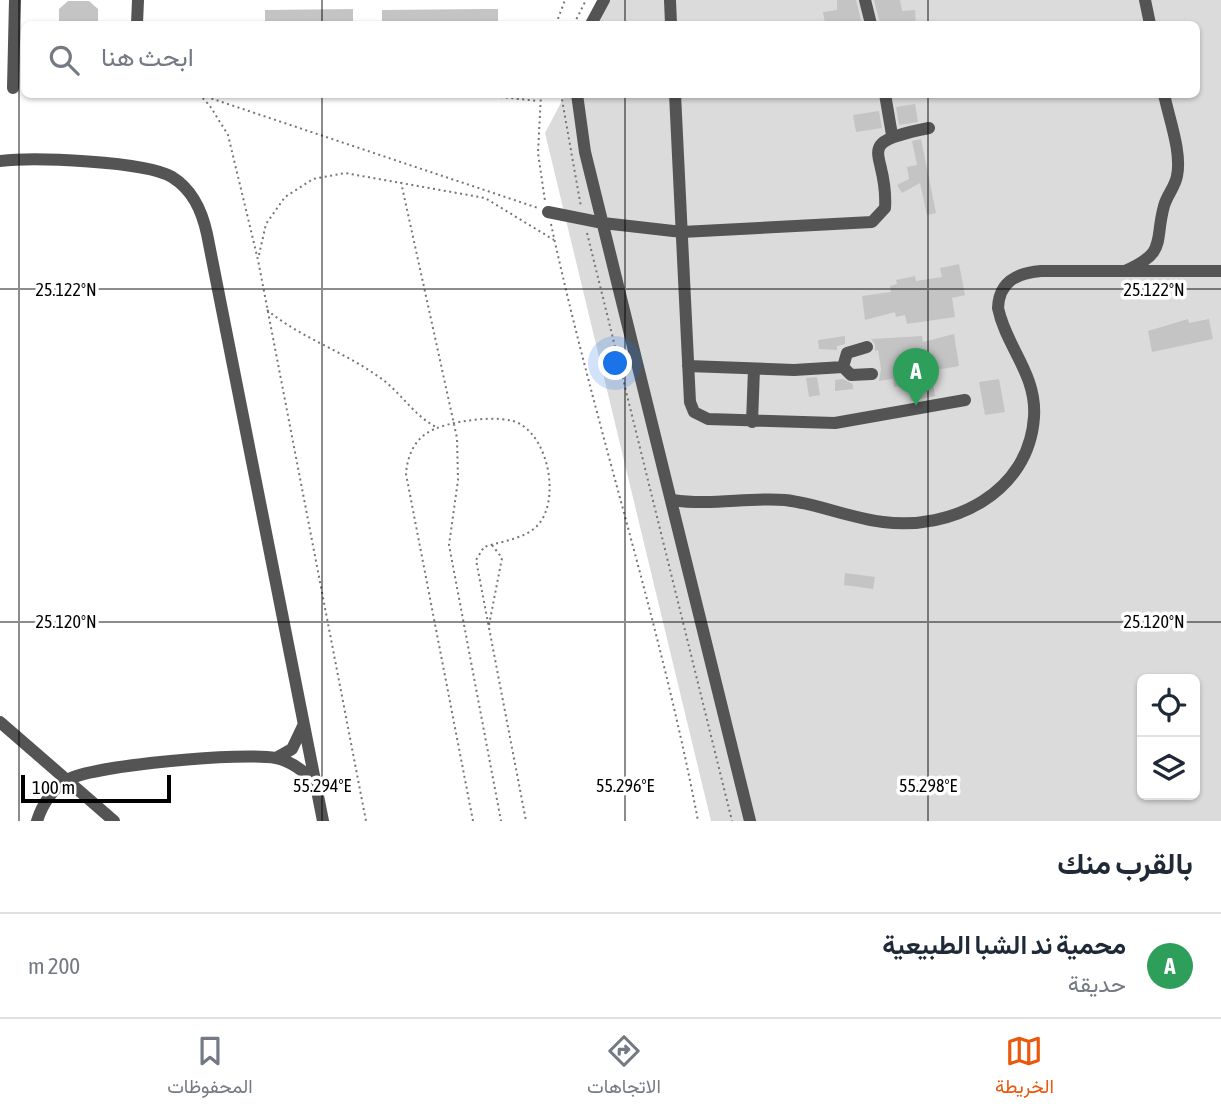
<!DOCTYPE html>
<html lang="ar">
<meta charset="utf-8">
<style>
body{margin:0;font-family:"Asap Condensed",Vazirmatn,sans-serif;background:#f6f6f7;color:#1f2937;direction:rtl}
.controls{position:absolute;right:21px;bottom:21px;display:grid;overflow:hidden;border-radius:10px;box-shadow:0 2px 5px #0004}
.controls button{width:63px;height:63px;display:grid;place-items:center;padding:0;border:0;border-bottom:2px solid #e0e1e3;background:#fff;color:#1f2937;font:35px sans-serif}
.scale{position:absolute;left:21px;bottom:18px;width:150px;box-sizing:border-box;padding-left:7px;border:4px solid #000;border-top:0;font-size:19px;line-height:24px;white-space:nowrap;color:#000;-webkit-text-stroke:5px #fff;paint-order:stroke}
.you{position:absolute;left:616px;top:364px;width:24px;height:24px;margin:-18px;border:5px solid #fff;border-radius:50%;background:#1a73e8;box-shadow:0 0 0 10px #1a73e833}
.badge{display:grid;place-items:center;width:46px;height:46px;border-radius:50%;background:#ea580c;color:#fff;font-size:23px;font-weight:700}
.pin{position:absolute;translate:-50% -58px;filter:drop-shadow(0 2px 4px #0008)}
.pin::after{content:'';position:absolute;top:37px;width:24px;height:21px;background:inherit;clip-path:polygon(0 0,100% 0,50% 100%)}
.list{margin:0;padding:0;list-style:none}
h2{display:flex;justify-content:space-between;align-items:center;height:91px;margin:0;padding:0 28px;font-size:30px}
h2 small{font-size:23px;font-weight:400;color:#747a83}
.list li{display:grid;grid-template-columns:46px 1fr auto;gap:21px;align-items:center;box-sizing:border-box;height:105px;padding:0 28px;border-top:2px solid #e0e1e3}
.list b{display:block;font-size:26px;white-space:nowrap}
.list p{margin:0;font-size:23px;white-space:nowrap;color:#747a83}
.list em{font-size:23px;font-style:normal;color:#747a83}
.icon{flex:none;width:38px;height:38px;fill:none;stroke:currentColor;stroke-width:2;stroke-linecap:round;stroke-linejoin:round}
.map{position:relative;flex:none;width:1221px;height:821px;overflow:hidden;direction:ltr}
.search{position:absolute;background:#fff;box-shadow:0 2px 5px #0004;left:21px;right:21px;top:21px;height:77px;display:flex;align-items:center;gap:18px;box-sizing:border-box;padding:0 24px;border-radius:10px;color:#747a83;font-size:26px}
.sheet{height:196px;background:#fff}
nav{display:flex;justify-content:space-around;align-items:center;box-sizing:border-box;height:98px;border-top:2px solid #e0e1e3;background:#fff;font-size:19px;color:#747a83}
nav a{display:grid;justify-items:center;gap:4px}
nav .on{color:#ea580c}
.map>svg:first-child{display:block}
</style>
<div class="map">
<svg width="1221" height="821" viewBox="0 0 1221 821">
<rect width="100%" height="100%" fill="#fff"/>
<path fill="#dbdbdb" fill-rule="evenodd" d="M 607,0 L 1221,0 L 1221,821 L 711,821 L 545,133 L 565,95 L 1196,94 L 1196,24 L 591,24 ZM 1142,679 L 1195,679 L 1195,795 L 1142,795 Z"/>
<path fill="#c4c4c4" d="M 837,0 L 856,0 L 862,24 L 825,24 L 823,12 L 837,10 Z
M 874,0 L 900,0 L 902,11 L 915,10 L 916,24 L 880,24 Z
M 68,1 L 89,1 L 98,9 L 98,24 L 59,24 L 59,9 Z
M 353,9 L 353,24 L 265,24 L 265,10 Z
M 484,9 L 498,9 L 498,24 L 382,24 L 382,10 Z
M 915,104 L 918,122 L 899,125 L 896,107 Z
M 879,111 L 882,128 L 856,132 L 853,115 Z
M 921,139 L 936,213 L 927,215 L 920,183 L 902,193 L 897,185 L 909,179 L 907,167 L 917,165 L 912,141 Z
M 959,264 L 965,295 L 952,298 L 955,317 L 907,324 L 905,315 L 896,317 L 895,312 L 865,320 L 862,296 L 891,292 L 890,286 L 897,284 L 896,280 L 915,276 L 916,281 L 942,277 L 940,268 Z
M 1188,319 L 1189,323 L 1209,319 L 1213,339 L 1152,352 L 1148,331 Z
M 954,334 L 959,366 L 931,371 L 935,396 L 911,401 L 908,385 L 894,387 L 893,379 L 879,381 L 881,369 L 878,350 L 875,351 L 875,344 L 871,339 L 922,336 L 923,342 Z
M 845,336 L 845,344 L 837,346 L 837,350 L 819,349 L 818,340 Z
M 817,377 L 820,395 L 809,397 L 806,378 Z
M 843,379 L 853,384 L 853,389 L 835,391 L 835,380 Z
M 999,379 L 1005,412 L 985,415 L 979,382 Z
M 845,573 L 875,577 L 873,589 L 844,585 Z"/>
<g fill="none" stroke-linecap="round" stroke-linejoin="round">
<path stroke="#767676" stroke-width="2" stroke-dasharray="2 3.5" stroke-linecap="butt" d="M 556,24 L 565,0
M 574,24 L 586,0
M 199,94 L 210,106 L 228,135 L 258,260 L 366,821
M 331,94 L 333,94
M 473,94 L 538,101
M 541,94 L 538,153 L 545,201
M 561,94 L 581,207
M 201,95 L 538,208
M 401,182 L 457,438 L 458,480 L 449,545 L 501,821
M 551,224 C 594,424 660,619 698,821
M 587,233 L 732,821
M 259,255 L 266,224 L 285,197 L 313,179 L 345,173 L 485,198 L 554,240
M 267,310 C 301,338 343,351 379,377 C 401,392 412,414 436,427
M 489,625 L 502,558 L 492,545
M 473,821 L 406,474 C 407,458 413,442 427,433 C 444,421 503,413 520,424 C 549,440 560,500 538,525 C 525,539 502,541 484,547 L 476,560 L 526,821"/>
<path stroke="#545454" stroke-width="12" d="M 670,0 L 671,24
M 865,0 L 871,24
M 1145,0 L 1150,24
M 137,24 L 138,0
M 591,24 L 604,0
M 13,88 L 15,0
M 577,94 L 585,152 L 750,821
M 675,94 L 690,402 L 694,412 L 708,419 L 835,423 L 965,400
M 885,94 L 892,135
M 0,161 C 33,157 145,161 172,177 C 193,190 202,211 207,234 L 323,821
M 548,212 L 603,223 L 682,232 L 872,222 L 885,208 C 889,150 848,144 929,128
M 1125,271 C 1168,252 1154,242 1164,206 C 1167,195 1175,187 1177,176 C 1182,152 1169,119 1164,94
M 867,347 L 847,353 L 843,367 L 851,375 L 872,374
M 688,366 L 794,370 L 843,367
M 752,422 L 754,369
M 673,500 C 710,506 748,497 785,500 C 819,504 849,518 883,522 C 952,531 1029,493 1034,417 C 1037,374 1006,347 998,308 C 999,282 1016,273 1041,271 L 1221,271
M 0,722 L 114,821
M 276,758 L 292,749 L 303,726
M 37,821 C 42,805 53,787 69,779 C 97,765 243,752 276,758 C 291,761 305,772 316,783"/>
</g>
<path fill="none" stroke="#000" stroke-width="2" stroke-opacity="0.45" d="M 19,0 L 19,821M 322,0 L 322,24M 625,0 L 625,24M 928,0 L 928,24M 322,94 L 322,821M 625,94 L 625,821M 928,94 L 928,821M 0,289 L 1221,289M 0,622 L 1221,622"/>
<g font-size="18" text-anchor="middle" fill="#000" stroke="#fff" stroke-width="7" stroke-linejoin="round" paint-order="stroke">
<text x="66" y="296">25.122°N</text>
<text x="1154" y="296">25.122°N</text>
<text x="66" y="628">25.120°N</text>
<text x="1154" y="628">25.120°N</text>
<text x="322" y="792">55.294°E</text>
<text x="625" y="792">55.296°E</text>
<text x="928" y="792">55.298°E</text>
</g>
</svg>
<div class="controls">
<button><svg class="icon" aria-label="locate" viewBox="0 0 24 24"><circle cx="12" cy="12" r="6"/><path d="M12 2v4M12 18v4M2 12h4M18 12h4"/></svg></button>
<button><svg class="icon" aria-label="layers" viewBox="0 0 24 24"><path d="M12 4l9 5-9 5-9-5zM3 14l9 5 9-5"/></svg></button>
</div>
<div class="scale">100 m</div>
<div class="you"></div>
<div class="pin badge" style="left:916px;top:406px;background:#2e9e5b">A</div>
<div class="search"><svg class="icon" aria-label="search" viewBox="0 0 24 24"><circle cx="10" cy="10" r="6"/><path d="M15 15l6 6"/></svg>ابحث هنا</div>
</div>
<section class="sheet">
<h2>بالقرب منك<small></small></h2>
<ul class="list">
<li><span class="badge" style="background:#2e9e5b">A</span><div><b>محمية ند الشبا الطبيعية</b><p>حديقة</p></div><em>200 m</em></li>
</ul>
</section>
<nav>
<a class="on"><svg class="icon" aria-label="map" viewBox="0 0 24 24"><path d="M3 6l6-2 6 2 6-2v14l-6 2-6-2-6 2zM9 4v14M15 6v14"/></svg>الخريطة</a>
<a><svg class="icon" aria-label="directions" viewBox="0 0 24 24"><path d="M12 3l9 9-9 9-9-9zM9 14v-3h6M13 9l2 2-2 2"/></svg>الاتجاهات</a>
<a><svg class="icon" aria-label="saved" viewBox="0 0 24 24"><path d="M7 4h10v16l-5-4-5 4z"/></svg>المحفوظات</a>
</nav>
